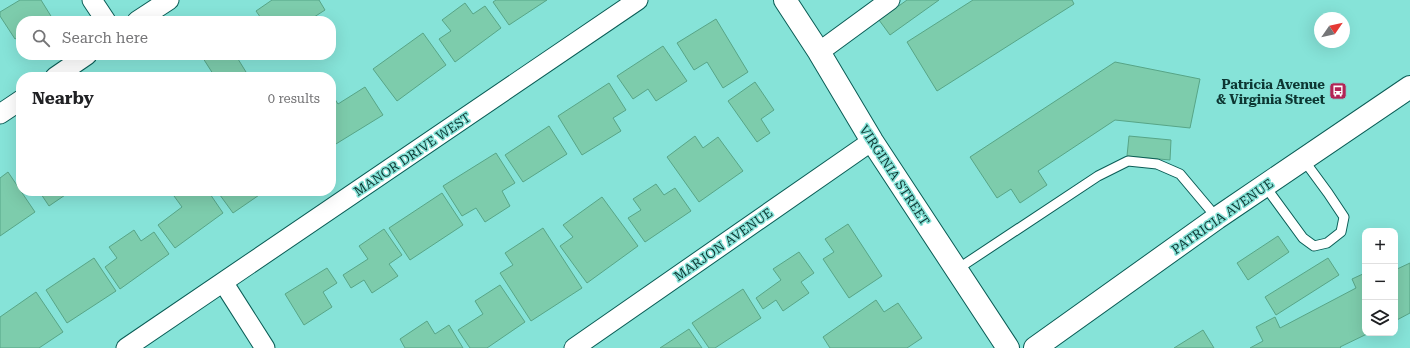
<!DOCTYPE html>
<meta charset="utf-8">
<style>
body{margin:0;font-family:"Roboto Serif",serif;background:#f2f2f2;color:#202124}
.controls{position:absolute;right:12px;bottom:12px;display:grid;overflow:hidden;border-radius:8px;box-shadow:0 4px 16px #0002}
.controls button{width:36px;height:36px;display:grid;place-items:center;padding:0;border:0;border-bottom:1px solid #e0e0e0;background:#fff;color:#202124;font:20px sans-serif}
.compass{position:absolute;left:1314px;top:12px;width:36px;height:36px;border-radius:50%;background:#fff;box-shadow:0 4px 16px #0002;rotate:56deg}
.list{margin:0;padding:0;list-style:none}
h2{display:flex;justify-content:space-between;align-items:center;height:52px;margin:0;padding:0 16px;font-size:17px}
h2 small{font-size:13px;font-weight:400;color:#757577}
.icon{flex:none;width:22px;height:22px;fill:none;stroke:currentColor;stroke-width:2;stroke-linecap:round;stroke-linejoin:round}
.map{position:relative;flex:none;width:1410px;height:348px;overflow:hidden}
.search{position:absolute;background:#fff;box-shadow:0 4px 16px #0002;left:16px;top:16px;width:320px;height:44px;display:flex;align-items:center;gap:10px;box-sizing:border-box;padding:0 14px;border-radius:16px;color:#757577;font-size:15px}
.panel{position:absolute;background:#fff;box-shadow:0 4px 16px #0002;left:16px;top:72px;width:320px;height:124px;border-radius:16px}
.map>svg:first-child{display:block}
</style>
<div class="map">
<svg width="1410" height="348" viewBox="0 0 1410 348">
<rect width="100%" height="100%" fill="#86e3d8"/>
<path fill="#7dccac" stroke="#57a587" d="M 20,0 L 41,0 L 54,21 L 21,21 L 21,35 L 15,39 L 0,16 L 0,12 Z
M 272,0 L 319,0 L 325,10 L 308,21 L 263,21 L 256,11 Z
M 496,0 L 547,0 L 509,25 L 493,2 Z
M 907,0 L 939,0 L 890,35 L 879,20 Z
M 973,0 L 1072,0 L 1074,4 L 937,91 L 907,42 Z
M 465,3 L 473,14 L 485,6 L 501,28 L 455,62 L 439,39 L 451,31 L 442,20 Z
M 716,19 L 748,72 L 723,88 L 707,62 L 694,70 L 677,43 Z
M 423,33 L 446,65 L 397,101 L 373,69 Z
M 663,46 L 687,81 L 656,101 L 648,89 L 633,99 L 617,76 Z
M 201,55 L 244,55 L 238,59 L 246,72 L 238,77 L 215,77 Z
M 1115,62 L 1200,79 L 1190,128 L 1115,120 L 1038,171 L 1047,185 L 1020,203 L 1011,189 L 997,198 L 970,157 Z
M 755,82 L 774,110 L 761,119 L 770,133 L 757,142 L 728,101 Z
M 609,83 L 626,110 L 613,118 L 621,131 L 582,155 L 558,116 Z
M 365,87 L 383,115 L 331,147 L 331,93 L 338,104 Z
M 549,126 L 567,154 L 523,182 L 505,155 Z
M 695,136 L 703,148 L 718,137 L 743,171 L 699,202 L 667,157 Z
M 1129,136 L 1171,140 L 1170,160 L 1127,156 Z
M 496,153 L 515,183 L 502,191 L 510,206 L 485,222 L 476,208 L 462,216 L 443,186 Z
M 8,172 L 35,212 L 0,236 L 0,178 Z
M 656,184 L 664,195 L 675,188 L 691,211 L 645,242 L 628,218 L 641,210 L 633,199 Z
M 39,191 L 71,191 L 49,206 Z
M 181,191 L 208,191 L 223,213 L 175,248 L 158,225 L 182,207 L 174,196 Z
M 217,191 L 265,191 L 233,213 Z
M 442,193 L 463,225 L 410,260 L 389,228 Z
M 602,197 L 638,246 L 587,283 L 560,246 L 573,237 L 563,225 Z
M 848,224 L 882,276 L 849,298 L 823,259 L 834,252 L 825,239 Z
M 543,228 L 582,288 L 531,321 L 500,273 L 513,265 L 505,253 Z
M 384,229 L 402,255 L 389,264 L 398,276 L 372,293 L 364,280 L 351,288 L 343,275 L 368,259 L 359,246 Z
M 134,230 L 141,241 L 154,232 L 169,254 L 120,289 L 105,267 L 117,258 L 109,247 Z
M 1278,236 L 1289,252 L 1248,280 L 1237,263 Z
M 799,252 L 814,273 L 801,282 L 809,293 L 783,311 L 776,300 L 763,309 L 756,298 L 781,280 L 773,269 Z
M 94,258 L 116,291 L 67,323 L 46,290 Z
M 1328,258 L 1339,275 L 1276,315 L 1265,297 Z
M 1410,263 L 1410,313 L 1395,321 L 1395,270 Z
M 327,268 L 337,283 L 323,292 L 332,307 L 304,325 L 285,294 Z
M 1365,273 L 1365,333 L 1369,333 L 1340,347 L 1341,348 L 1250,348 L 1263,341 L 1256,327 L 1275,317 L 1280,328 L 1356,288 L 1352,279 Z
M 500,285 L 525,322 L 487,348 L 470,348 L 458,330 L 483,314 L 475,301 Z
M 743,289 L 761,318 L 715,348 L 709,348 L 692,323 Z
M 36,292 L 63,332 L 39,348 L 0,348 L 0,317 Z
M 876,300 L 884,312 L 898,303 L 922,338 L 907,348 L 830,348 L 823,337 Z
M 427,321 L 435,334 L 449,325 L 463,348 L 405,348 L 400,339 Z
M 689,329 L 702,348 L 660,348 Z
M 1203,330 L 1214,348 L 1174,348 Z"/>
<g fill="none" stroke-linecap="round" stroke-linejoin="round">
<defs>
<path id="service" d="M 1265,186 L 1303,238 L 1314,246 L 1327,243 L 1341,232 L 1344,217 L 1328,193 L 1303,159
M 956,270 L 1098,176 L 1128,161 L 1157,164 L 1180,174 L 1217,218"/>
<path id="minor" d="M 92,0 L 106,21
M 137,21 L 169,0
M 819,52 L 890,0
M 55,77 L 87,55
M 0,114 L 21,100
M 223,282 L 265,348
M 126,348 L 638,0
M 574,348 L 872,141"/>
<path id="tertiary" d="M 785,0 L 819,52 L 872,141 L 1008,348
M 1035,348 L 1217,218 L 1410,87"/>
</defs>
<use href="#service" stroke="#0a5d56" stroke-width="11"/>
<use href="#minor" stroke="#0a5d56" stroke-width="21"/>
<use href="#tertiary" stroke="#0a5d56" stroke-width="24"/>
<use href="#service" stroke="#fff" stroke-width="9"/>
<use href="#minor" stroke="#fff" stroke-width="19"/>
<use href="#tertiary" stroke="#fff" stroke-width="22"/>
</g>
<defs>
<symbol id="bus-square" viewBox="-11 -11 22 22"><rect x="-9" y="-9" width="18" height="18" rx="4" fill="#b32355" stroke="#86e3d8"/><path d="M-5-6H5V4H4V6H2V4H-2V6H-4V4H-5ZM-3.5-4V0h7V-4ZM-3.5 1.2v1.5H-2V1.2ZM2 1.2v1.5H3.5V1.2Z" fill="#fff"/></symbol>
</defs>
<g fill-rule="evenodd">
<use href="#bus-square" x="1328" y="81" width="20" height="20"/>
</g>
<g text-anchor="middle" stroke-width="3" stroke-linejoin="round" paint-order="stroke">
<g font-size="13" font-weight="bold" fill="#0d3632" stroke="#86e3d8" text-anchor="end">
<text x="1325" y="89">Patricia Avenue<tspan x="1325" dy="15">&amp; Virginia Street</tspan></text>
</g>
<g font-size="13" fill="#0d3632" stroke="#86e3d8">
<text transform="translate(412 154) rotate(-34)" y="5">MANOR DRIVE WEST</text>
<text transform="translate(895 175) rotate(57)" y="5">VIRGINIA STREET</text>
<text transform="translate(1222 216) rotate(-35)" y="5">PATRICIA AVENUE</text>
<text transform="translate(723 244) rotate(-35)" y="5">MARJON AVENUE</text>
</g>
</g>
</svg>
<div class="controls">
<button>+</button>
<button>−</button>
<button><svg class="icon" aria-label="layers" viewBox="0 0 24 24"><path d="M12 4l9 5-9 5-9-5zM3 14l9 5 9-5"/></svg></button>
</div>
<svg class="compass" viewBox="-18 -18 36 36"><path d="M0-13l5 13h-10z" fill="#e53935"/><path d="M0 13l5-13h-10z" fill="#757577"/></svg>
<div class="search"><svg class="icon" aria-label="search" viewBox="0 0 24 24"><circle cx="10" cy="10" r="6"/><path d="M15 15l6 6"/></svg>Search here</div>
<section class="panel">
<h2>Nearby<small>0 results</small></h2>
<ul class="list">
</ul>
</section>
</div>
